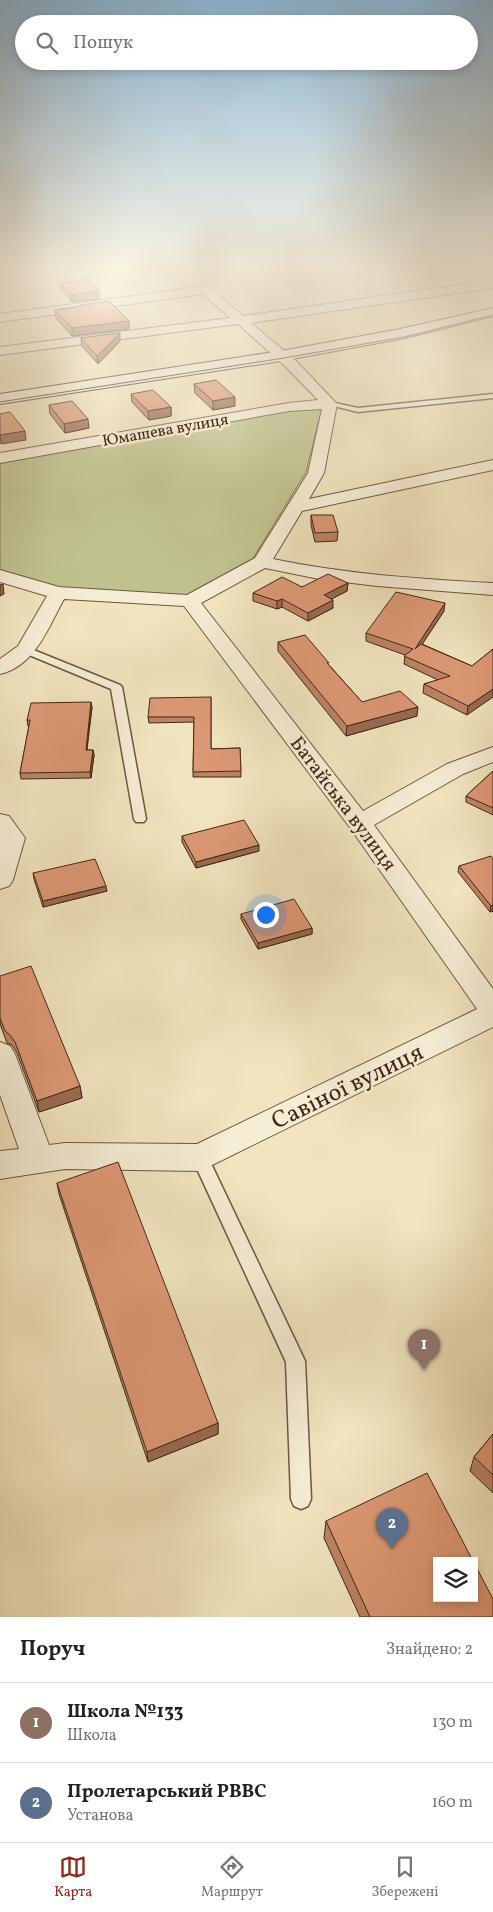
<!DOCTYPE html>
<html lang="uk">
<meta charset="utf-8">
<style>
body{margin:0;font-family:Vollkorn,serif;background:#f2f2f2;color:#222}
.controls{position:absolute;right:15px;bottom:15px;display:grid;overflow:hidden;border-radius:0px;box-shadow:0 2px 8px #0003}
.controls button{width:45px;height:45px;display:grid;place-items:center;padding:0;border:0;border-bottom:1px solid #e0e0e0;background:#fff;color:#222;font:25px sans-serif}
.you{position:absolute;left:265px;top:914px;width:18px;height:18px;margin:-12px;border:4px solid #fff;border-radius:50%;background:#1a73e8;box-shadow:0 0 0 8px #1a73e833}
.badge{display:grid;place-items:center;width:32px;height:32px;border-radius:50%;background:#8f2418;color:#fff;font-size:16px;font-weight:700}
.pin{position:absolute;translate:-50% -41px;filter:drop-shadow(0 1px 2px #0008)}
.pin::after{content:'';position:absolute;top:26px;width:18px;height:15px;background:inherit;clip-path:polygon(0 0,100% 0,50% 100%)}
.list{margin:0;padding:0;list-style:none}
h2{display:flex;justify-content:space-between;align-items:center;height:65px;margin:0;padding:0 20px;font-size:21px}
h2 small{font-size:16px;font-weight:400;color:#767676}
.list li{display:grid;grid-template-columns:32px 1fr auto;gap:15px;align-items:center;box-sizing:border-box;height:80px;padding:0 20px;border-top:1px solid #e0e0e0}
.list b{display:block;font-size:19px;white-space:nowrap}
.list p{margin:0;font-size:16px;white-space:nowrap;color:#767676}
.list em{font-size:16px;font-style:normal;color:#767676}
.icon{flex:none;width:28px;height:28px;fill:none;stroke:currentColor;stroke-width:2;stroke-linecap:round;stroke-linejoin:round}
.map{position:relative;flex:none;width:493px;height:1617px;overflow:hidden}
.search{position:absolute;background:#fff;box-shadow:0 2px 8px #0003;left:15px;right:15px;top:15px;height:55px;display:flex;align-items:center;gap:12px;box-sizing:border-box;padding:0 18px;border-radius:28px;color:#767676;font-size:19px}
.sheet{height:225px;background:#fff}
nav{display:flex;justify-content:space-around;align-items:center;box-sizing:border-box;height:70px;border-top:1px solid #e0e0e0;background:#fff;font-size:14px;color:#767676}
nav a{display:grid;justify-items:center;gap:2px}
nav .on{color:#8f2418}
.map>svg:first-child{display:block}
</style>
<div class="map">
<svg width="493" height="1617" viewBox="0 0 493 1617">
<rect width="100%" height="100%" fill="#f1e4be"/>
<filter id="stains"><feTurbulence type="fractalNoise" baseFrequency=".004" numOctaves="4"/><feColorMatrix values="0 0 0 0 .2 0 0 0 0 .09 0 0 0 0 .02 0 0 0 .5 -.17"/></filter>
<radialGradient id="worn" r=".72"><stop offset=".6" stop-color="#630" stop-opacity="0"/><stop offset="1" stop-color="#630" stop-opacity=".3"/></radialGradient>
<path fill="#c0c28e" stroke="#817454" d="M 322,408 L 306,472 L 252,560 L 187,596 L 61,588 L 0,571 L 0,461 L 289,410 Z"/>
<g fill="none" stroke-linecap="round" stroke-linejoin="round">
<defs>
<path id="service" d="M 493,394 L 493,398 L 358,412 L 326,404 L 330,402 L 358,408 Z
M 26,647 L 120,685 L 122,687 L 146,819 L 144,822 L 136,822 L 134,819 L 111,689 L 22,652 L 21,650 L 22,648 Z
M 200,1151 L 206,1153 L 305,1361 L 311,1499 L 308,1506 L 301,1509 L 294,1506 L 291,1499 L 286,1362 L 192,1158 L 194,1153 Z"/>
<path id="minor" d="M 493,280 L 493,288 L 251,323 L 295,360 L 337,404 L 324,473 L 309,499 L 493,460 L 493,470 L 302,511 L 273,559 C 345,574 419,579 493,583 L 493,595 L 377,586 L 319,579 L 265,568 L 201,603 L 363,811 L 447,764 L 493,747 L 493,762 L 463,774 L 374,825 L 493,989 L 493,1027 L 200,1171 L 65,1169 L 0,1179 L 0,1151 L 19,1149 L 0,1095 L 0,1042 L 10,1046 L 15,1054 L 49,1145 L 65,1143 L 197,1144 L 477,1009 L 351,829 L 184,606 L 64,599 C 48,628 35,666 0,674 L 0,659 L 18,646 L 47,596 L 0,582 L 0,570 L 59,587 L 187,595 L 255,558 L 308,473 L 322,409 L 289,411 L 0,463 L 0,453 L 289,403 L 318,400 L 285,366 L 238,324 L 0,355 L 0,347 L 230,318 L 203,294 L 0,322 L 0,314 L 206,286 L 210,287 L 243,316 Z
M 0,814 L 9,816 L 25,838 L 13,880 L 9,886 L 0,889 Z"/>
<path id="secondary" d="M 493,308 L 493,316 L 400,339 L 281,361 L 0,404 L 0,394 L 281,351 L 400,329 Z"/>
</defs>
<use href="#service" stroke="#6e5642" stroke-width="3"/>
<use href="#minor" stroke="#6e5642" stroke-width="2"/>
<use href="#secondary" stroke="#422719" stroke-width="2"/>
<use href="#service" fill="#f6edd5" fill-rule="evenodd"/>
<use href="#minor" fill="#f6edd5" fill-rule="evenodd"/>
<use href="#secondary" fill="#f6edd5" fill-rule="evenodd"/>
<path stroke="#422719" stroke-width="1" d="M 0,402 L 284,358 L 404,337 L 493,315"/>
</g>
<path fill="#bd8364" stroke="#422719" d="M 61,283 L 99,299 L 72,302 L 61,290 Z
M 81,305 L 129,321 L 129,329 L 72,336 L 56,318 L 55,310 L 81,306 Z
M 81,338 L 120,341 L 98,364 L 82,346 Z
M 194,384 L 235,406 L 213,410 L 195,393 Z
M 131,394 L 171,407 L 171,416 L 149,420 L 132,402 Z
M 49,405 L 89,428 L 65,433 L 50,414 Z
M 311,515 L 338,532 L 337,541 L 315,542 L 311,525 Z
M 348,583 L 347,591 L 331,599 L 333,608 L 308,621 L 282,607 L 277,609 L 253,601 L 253,593 L 302,587 Z
M 444,611 L 422,644 L 472,666 L 493,649 L 467,715 L 423,693 L 424,684 L 438,680 L 404,664 L 405,655 L 366,641 L 366,633 Z
M 278,642 L 329,665 L 362,702 L 417,716 L 346,736 L 278,651 Z
M 211,697 L 211,749 L 240,748 L 241,777 L 193,777 L 194,722 L 149,723 L 148,717 Z
M 92,707 L 87,750 L 93,750 L 94,755 L 91,778 L 21,779 L 20,773 L 29,726 L 28,726 L 27,720 Z
M 493,771 L 493,815 L 466,802 L 466,796 Z
M 182,836 L 259,851 L 196,868 L 182,842 Z
M 493,859 L 493,911 L 490,912 L 458,872 L 459,866 Z
M 33,873 L 107,891 L 43,907 L 34,879 Z
M 241,914 L 312,928 L 312,934 L 258,949 L 241,919 Z
M 0,976 L 80,1086 L 82,1098 L 39,1112 L 17,1053 L 12,1045 L 7,1043 L 0,1024 Z
M 57,1183 L 218,1423 L 218,1434 L 148,1462 L 59,1194 Z
M 493,1434 L 493,1493 L 470,1471 L 474,1457 Z
M 326,1521 L 493,1617 L 360,1617 L 324,1538 Z"/>
<path fill="#9a6a51" stroke="#422719" d="M 99,291 L 99,299 L 72,302 L 71,295 Z
M 129,321 L 129,329 L 72,336 L 72,328 Z
M 120,333 L 120,341 L 98,364 L 97,356 Z
M 235,397 L 235,406 L 213,410 L 213,401 Z
M 171,407 L 171,416 L 149,420 L 148,411 Z
M 88,419 L 89,428 L 65,433 L 64,424 Z
M 25,431 L 26,440 L 1,444 L 0,435 Z
M 348,583 L 347,591 L 324,603 L 324,595 Z
M 3,584 L 4,594 L 0,596 L 0,585 Z
M 282,599 L 282,607 L 277,609 L 277,601 Z
M 333,600 L 333,608 L 308,621 L 308,613 Z
M 445,603 L 444,611 L 414,657 L 415,649 Z
M 493,689 L 493,697 L 467,715 L 468,706 Z
M 91,702 L 92,707 L 86,755 L 86,750 Z
M 418,707 L 417,716 L 346,736 L 347,726 Z
M 93,750 L 94,755 L 91,778 L 90,772 Z
M 259,845 L 259,851 L 196,868 L 196,862 Z
M 106,886 L 107,891 L 43,907 L 43,901 Z
M 493,905 L 493,911 L 490,912 L 491,906 Z
M 312,928 L 312,934 L 258,949 L 258,943 Z
M 80,1086 L 82,1098 L 39,1112 L 37,1101 Z
M 218,1423 L 218,1434 L 148,1462 L 147,1452 Z"/>
<path fill="#dc9874" stroke="#422719" d="M 87,279 L 99,291 L 71,295 L 61,283 Z
M 109,301 L 129,321 L 72,328 L 55,310 L 82,306 L 81,305 Z
M 120,333 L 97,356 L 81,338 Z
M 216,380 L 235,397 L 213,401 L 194,384 Z
M 153,390 L 171,407 L 148,411 L 131,394 Z
M 72,401 L 88,419 L 64,424 L 49,405 Z
M 10,412 L 25,431 L 0,435 L 0,414 Z
M 311,515 L 333,515 L 338,532 L 315,533 Z
M 328,574 L 348,583 L 324,595 L 333,600 L 308,613 L 282,599 L 277,601 L 253,593 L 282,577 L 302,587 Z
M 396,592 L 445,603 L 415,649 L 421,644 L 472,666 L 493,649 L 493,689 L 468,706 L 424,684 L 450,676 L 404,656 L 413,649 L 366,633 Z
M 305,635 L 329,663 L 327,663 L 362,702 L 400,691 L 418,707 L 347,726 L 278,642 Z
M 211,697 L 211,749 L 240,748 L 241,771 L 193,772 L 194,717 L 148,717 L 150,698 Z
M 91,702 L 86,750 L 93,750 L 90,772 L 20,773 L 30,720 L 27,720 L 31,703 Z
M 493,771 L 493,808 L 466,796 Z
M 244,820 L 259,845 L 196,862 L 182,836 Z
M 491,856 L 493,859 L 493,905 L 491,906 L 459,866 Z
M 95,859 L 106,886 L 43,901 L 33,873 Z
M 294,899 L 312,928 L 258,943 L 241,914 Z
M 31,966 L 80,1086 L 37,1101 L 15,1042 L 9,1034 L 5,1031 L 0,1018 L 0,976 Z
M 118,1162 L 218,1423 L 147,1452 L 57,1183 Z
M 493,1434 L 493,1475 L 474,1457 Z
M 427,1473 L 473,1561 L 437,1561 L 437,1598 L 474,1598 L 474,1563 L 493,1599 L 493,1617 L 370,1617 L 326,1521 Z"/>
<linearGradient id="sky" x2="0" y2="1"><stop stop-color="#8bb7d7"/><stop offset="0.54" stop-color="#f9f3e2"/><stop offset="1" stop-color="#f9f3e2" stop-opacity="0"/></linearGradient>
<rect width="493" height="496" fill="url(#sky)"/>
<g text-anchor="middle" stroke-width="5" stroke-linejoin="round" paint-order="stroke">
<g font-size="16" fill="#422719" stroke="#f6edd5">
<text transform="translate(165 429) rotate(-10)" y="6">Юмашева вулиця</text>
</g>
<g font-size="20" fill="#422719" stroke="#f6edd5">
<text transform="translate(344 803) rotate(53)" y="7">Батайська вулиця</text>
</g>
<g font-size="24" fill="#422719" stroke="#f6edd5">
<text transform="translate(347 1086) rotate(-26)" y="8">Савіної вулиця</text>
</g>
</g>
<rect width="100%" height="100%" filter="url(#stains)"/>
<rect width="100%" height="100%" fill="url(#worn)"/>
</svg>
<div class="controls">
<button><svg class="icon" aria-label="layers" viewBox="0 0 24 24"><path d="M12 4l9 5-9 5-9-5zM3 14l9 5 9-5"/></svg></button>
</div>
<div class="you"></div>
<div class="pin badge" style="left:424px;top:1370px;background:#8d6e63">1</div>
<div class="pin badge" style="left:392px;top:1549px;background:#5c6f8a">2</div>
<div class="search"><svg class="icon" aria-label="search" viewBox="0 0 24 24"><circle cx="10" cy="10" r="6"/><path d="M15 15l6 6"/></svg>Пошук</div>
</div>
<section class="sheet">
<h2>Поруч<small>Знайдено: 2</small></h2>
<ul class="list">
<li><span class="badge" style="background:#8d6e63">1</span><div><b>Школа №133</b><p>Школа</p></div><em>130 m</em></li>
<li><span class="badge" style="background:#5c6f8a">2</span><div><b>Пролетарський РВВС</b><p>Установа</p></div><em>160 m</em></li>
</ul>
</section>
<nav>
<a class="on"><svg class="icon" aria-label="map" viewBox="0 0 24 24"><path d="M3 6l6-2 6 2 6-2v14l-6 2-6-2-6 2zM9 4v14M15 6v14"/></svg>Карта</a>
<a><svg class="icon" aria-label="directions" viewBox="0 0 24 24"><path d="M12 3l9 9-9 9-9-9zM9 14v-3h6M13 9l2 2-2 2"/></svg>Маршрут</a>
<a><svg class="icon" aria-label="saved" viewBox="0 0 24 24"><path d="M7 4h10v16l-5-4-5 4z"/></svg>Збережені</a>
</nav>
